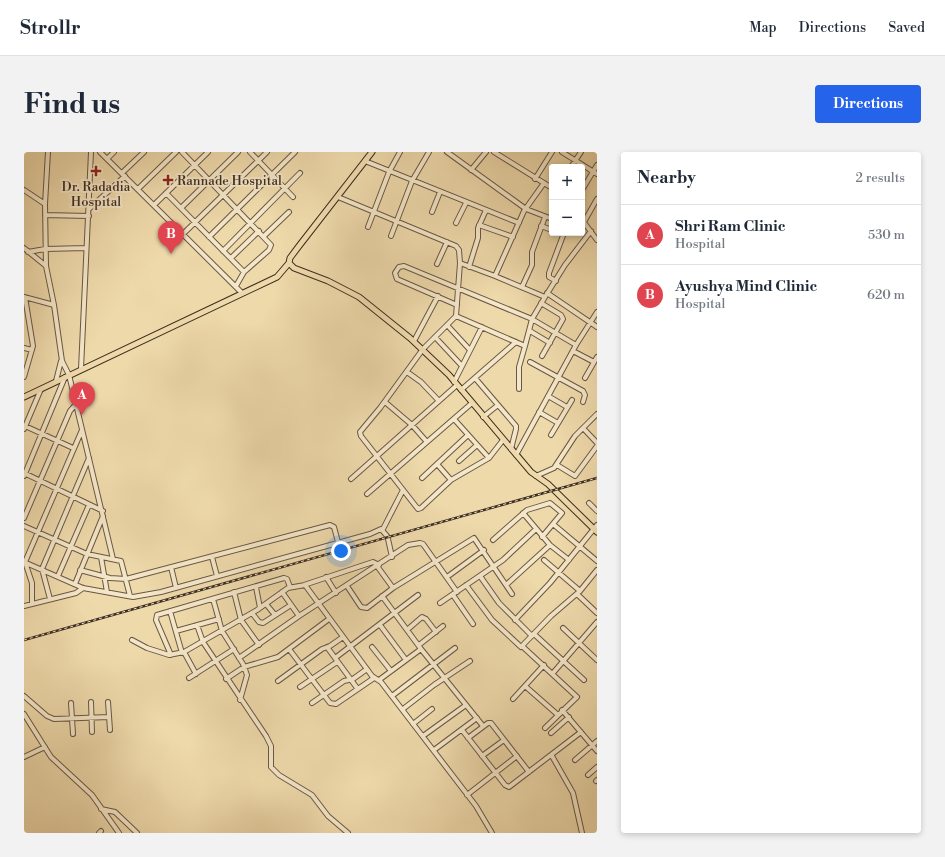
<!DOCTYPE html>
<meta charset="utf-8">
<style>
body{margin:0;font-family:"Libre Bodoni",serif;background:#f2f2f3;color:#1f2937}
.controls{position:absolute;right:12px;top:12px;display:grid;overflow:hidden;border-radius:4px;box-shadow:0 2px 6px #0003}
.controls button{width:36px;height:36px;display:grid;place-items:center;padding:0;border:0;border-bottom:1px solid #e0e1e3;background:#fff;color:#1f2937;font:20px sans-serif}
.you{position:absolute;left:317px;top:399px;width:14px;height:14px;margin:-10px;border:3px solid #fff;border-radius:50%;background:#1a73e8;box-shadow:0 0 0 6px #1a73e833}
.badge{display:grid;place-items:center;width:26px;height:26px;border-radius:50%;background:#2563eb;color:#fff;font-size:13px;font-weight:700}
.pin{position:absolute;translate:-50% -33px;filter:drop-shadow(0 1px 2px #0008)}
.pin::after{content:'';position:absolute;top:21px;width:14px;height:12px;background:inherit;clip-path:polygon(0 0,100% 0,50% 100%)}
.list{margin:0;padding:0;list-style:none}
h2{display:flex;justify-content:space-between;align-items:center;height:52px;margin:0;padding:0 16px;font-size:17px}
h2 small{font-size:13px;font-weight:400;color:#747a83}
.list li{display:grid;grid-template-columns:26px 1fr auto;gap:12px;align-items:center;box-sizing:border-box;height:60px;padding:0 16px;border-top:1px solid #e0e1e3}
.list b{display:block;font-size:15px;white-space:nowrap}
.list p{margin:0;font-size:13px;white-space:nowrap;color:#747a83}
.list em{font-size:13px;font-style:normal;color:#747a83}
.map{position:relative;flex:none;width:573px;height:681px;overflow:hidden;border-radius:4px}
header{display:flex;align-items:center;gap:24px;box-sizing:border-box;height:56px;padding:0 20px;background:#fff;border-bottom:1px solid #e0e1e3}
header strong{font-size:19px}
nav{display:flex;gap:22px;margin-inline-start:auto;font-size:14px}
.intro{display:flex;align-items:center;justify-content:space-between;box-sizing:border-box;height:96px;padding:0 24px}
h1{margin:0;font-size:28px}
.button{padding:10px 18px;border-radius:4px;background:#2563eb;color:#fff;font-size:14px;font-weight:700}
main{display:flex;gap:24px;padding:0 24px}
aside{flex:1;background:#fff;border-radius:4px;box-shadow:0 2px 6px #0003}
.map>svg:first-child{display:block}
</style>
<header>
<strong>Strollr</strong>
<nav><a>Map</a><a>Directions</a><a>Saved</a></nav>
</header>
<div class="intro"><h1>Find us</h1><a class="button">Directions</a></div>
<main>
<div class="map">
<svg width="573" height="681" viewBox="0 0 573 681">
<rect width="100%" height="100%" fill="#eed9ab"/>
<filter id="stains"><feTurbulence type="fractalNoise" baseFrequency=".005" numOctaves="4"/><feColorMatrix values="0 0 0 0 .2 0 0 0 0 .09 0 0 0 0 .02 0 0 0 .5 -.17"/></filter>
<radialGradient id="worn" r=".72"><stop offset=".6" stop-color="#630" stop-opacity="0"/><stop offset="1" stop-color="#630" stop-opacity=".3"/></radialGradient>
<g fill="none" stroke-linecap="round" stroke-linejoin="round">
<defs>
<path id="minor" d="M 24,0 L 21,52 L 22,114 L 30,153 L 38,209 L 45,223 L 89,407
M 76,0 L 218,141
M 158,0 L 247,93 L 245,98 L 220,120 L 212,134
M 226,0 L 269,45
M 423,0 L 502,57 L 528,67
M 470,0 L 528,36
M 538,0 L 573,22
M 83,7 L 90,0
M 341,9 L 495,71
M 547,15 L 557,0
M 447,18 L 462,0
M 98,21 L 120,0
M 511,27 L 528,0
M 114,37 L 152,0
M 0,38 L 21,52
M 558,38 L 573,13
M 142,41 L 220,120
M 314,45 L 432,94 L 435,98 L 436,111
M 130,53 L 184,0
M 157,56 L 214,0
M 65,57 L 101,24
M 408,60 L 416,40
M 21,63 L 65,64
M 559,69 L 573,88
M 560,70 L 573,47
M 432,71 L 442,51
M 455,73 L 489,85
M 517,74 L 528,78
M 344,75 L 365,20 L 376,0
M 159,82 L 243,0
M 240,84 L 265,60
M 367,84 L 388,29 L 405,0
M 185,85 L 271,0
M 0,96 L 22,114
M 199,99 L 276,21
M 4,100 L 21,97 L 62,96
M 207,106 L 235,79
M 413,112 L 423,90
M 445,115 L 454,86 L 454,76 L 462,58
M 532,129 L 525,125 L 525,121 L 540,81
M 498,135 L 508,113 L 508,100 L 521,65
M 523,141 L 573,175
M 0,145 L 30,153
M 521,145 L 541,113 L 567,79
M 517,151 L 537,163 L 539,167 L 518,204
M 433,153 L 373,127 L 371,121 L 375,115 L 380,114 L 508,167 L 552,193
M 432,164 L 436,111 L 471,124
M 423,173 L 446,198
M 506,179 L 526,191
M 411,185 L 438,214
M 390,189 L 414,144
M 0,196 L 8,198
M 549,199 L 570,210
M 506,210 L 559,239 L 561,243 L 559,250
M 57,217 L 67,0
M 383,220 L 397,230 L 415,249
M 0,225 L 9,194 L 1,145
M 451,226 L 492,274 L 492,277 L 487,297
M 561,226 L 573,205
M 32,229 L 37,209
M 430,230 L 458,175
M 495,237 L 495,215 L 501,194
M 437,238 L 492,190
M 524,244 L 543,255
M 361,250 L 388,273 L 403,290
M 515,260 L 534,271
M 459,265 L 474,253
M 430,267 L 465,306
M 1,274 L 49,296
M 559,276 L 573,291
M 0,277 L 17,237
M 527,283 L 548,248
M 479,288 L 465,306 L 427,328 L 397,356 L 394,357 L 337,284 L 336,280 L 356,256 L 399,197 L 432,164 L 501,194 L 508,167 L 521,145 L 471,124 L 500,59 L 520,31
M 492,303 L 552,193 L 573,160
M 435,309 L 453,293
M 413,312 L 427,328
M 533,313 L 551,324 L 573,294
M 0,321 L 79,359
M 0,324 L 41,225
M 512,324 L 530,316 L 551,284 L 573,262
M 398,326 L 444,283
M 327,327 L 433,233
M 343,342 L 448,251
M 565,351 L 573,359
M 499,361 L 526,393 L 545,408
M 0,366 L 46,259 L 52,252
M 529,372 L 573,409
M 0,374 L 63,402 L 97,409 L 106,444
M 359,377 L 379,338
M 364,387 L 368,405
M 469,388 L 503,358 L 526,351 L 538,361 L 518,385
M 77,405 L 83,440
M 188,405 L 193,424
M 520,408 L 556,439
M 0,410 L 59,436 L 109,445 L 137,440 L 346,382 L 357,377 L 363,384
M 353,414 L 369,436
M 147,415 L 152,436
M 56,418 L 86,426 L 102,427 L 306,373 L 310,375 L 314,390
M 34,424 L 65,353
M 456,424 L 475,451 L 508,484
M 302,425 L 312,441
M 423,425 L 460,398
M 51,432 L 79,364
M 280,433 L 349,410 L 355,413
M 442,433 L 468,468 L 497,495 L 527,464 L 556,439 L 573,418
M 482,433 L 526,393
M 323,434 L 337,455 L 343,456 L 369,436 L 450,386 L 488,442
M 232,435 L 236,456
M 210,440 L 217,468 L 235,493
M 258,440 L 275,464
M 553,442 L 573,461
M 429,443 L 449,472
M 358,444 L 397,497 L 459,574
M 26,447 L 18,417 L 65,306
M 189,447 L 198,479 L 219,512 L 223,523 L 216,548
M 416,451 L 479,408 L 512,377
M 8,452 L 8,431 L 1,410 L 58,278
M 242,452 L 251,463
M 0,454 L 52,441 L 59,436
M 146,459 L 158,501
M 228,461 L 235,470 L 239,471 L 267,453
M 491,468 L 526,431 L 573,373
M 173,473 L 179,490 L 242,584 L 247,594 L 247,615 L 255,623 L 288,643 L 304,664 L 324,681
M 356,473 L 382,508
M 539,476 L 573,508
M 383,478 L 398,465 L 402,467 L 412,480
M 152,479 L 195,467
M 510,482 L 560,528
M 108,488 L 123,496 L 145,503 L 160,500 L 233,458 L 264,436 L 281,433 L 348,524 L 357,530 L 452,654 L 468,681
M 395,493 L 419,474
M 498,494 L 553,545 L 521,576
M 303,495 L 333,536
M 348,495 L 367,519
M 265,497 L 306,551 L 312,552 L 350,526
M 160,500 L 172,522
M 147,503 L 132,468 L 133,463 L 260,426 L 263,427 L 266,435
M 215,506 L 275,464 L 384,393 L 396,391 L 399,392 L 433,440
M 311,506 L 394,443
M 529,521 L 573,470
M 165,526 L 210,497
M 202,527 L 220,515 L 254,505 L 305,467
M 355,528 L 397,497
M 254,529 L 298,497 L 306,494 L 319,485
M 501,534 L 534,563
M 276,535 L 313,510
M 0,544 L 23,564 L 30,567 L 85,565
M 368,544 L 431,496
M 489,547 L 520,513
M 67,550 L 68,580
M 84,550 L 86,578
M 47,551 L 49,582
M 288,551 L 320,529 L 329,527 L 343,517
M 379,557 L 410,533 L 446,509
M 538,558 L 573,599
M 0,562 L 27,605 L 68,643 L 95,681
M 389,572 L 408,557
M 438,578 L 481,633 L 485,635 L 557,580
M 527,581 L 545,565
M 399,584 L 442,553
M 444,586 L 464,571 L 467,571 L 505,620
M 410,598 L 453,566
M 458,604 L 480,588
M 528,604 L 549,641 L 558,681
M 0,605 L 21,595
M 551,608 L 573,589
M 564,623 L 573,615
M 572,629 L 573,628
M 443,643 L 493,604
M 77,657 L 91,660 L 113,681
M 75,681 L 77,679"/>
<path id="major" d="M 348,0 L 275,94 L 266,106 L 265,111 L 270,116 L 304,129 L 335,145 L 386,186 L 425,223 L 507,320 L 524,332 L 573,380
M 0,245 L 253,125 L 265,111"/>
</defs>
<use href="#minor" stroke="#695844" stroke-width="6"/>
<use href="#major" stroke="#3d2d21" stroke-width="7"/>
<use href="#minor" stroke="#f4e6c8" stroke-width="4"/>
<use href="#major" stroke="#eed9ab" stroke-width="5"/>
<defs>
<path id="rail" d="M 0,488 L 573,326"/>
</defs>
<use href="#rail" stroke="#3d2d21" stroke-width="2.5"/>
<use href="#rail" stroke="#f4e6c8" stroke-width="1" stroke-dasharray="3" stroke-linecap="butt"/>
</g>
<g fill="#8f2418" stroke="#f4e6c8" stroke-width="1.5">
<path d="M70 13h4v4h4v4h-4v4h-4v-4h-4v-4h4z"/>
<path d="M142 22h4v4h4v4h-4v4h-4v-4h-4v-4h4z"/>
</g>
<g text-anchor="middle" stroke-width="3.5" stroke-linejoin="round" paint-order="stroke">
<g font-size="13" fill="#3d2d21" stroke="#f4e6c8" text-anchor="start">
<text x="153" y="33">Rannade Hospital</text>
<text x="72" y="39" text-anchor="middle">Dr. Radadia<tspan x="72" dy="15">Hospital</tspan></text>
</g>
</g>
<rect width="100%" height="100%" filter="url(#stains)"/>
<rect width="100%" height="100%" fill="url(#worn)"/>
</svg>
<div class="controls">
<button>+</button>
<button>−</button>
</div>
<div class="you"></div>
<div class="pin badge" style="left:58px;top:263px;background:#e0444e">A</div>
<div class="pin badge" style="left:147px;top:102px;background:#e0444e">B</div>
</div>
<aside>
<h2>Nearby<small>2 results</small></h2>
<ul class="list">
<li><span class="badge" style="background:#e0444e">A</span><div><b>Shri Ram Clinic</b><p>Hospital</p></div><em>530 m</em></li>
<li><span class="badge" style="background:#e0444e">B</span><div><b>Ayushya Mind Clinic</b><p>Hospital</p></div><em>620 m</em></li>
</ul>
</aside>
</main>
